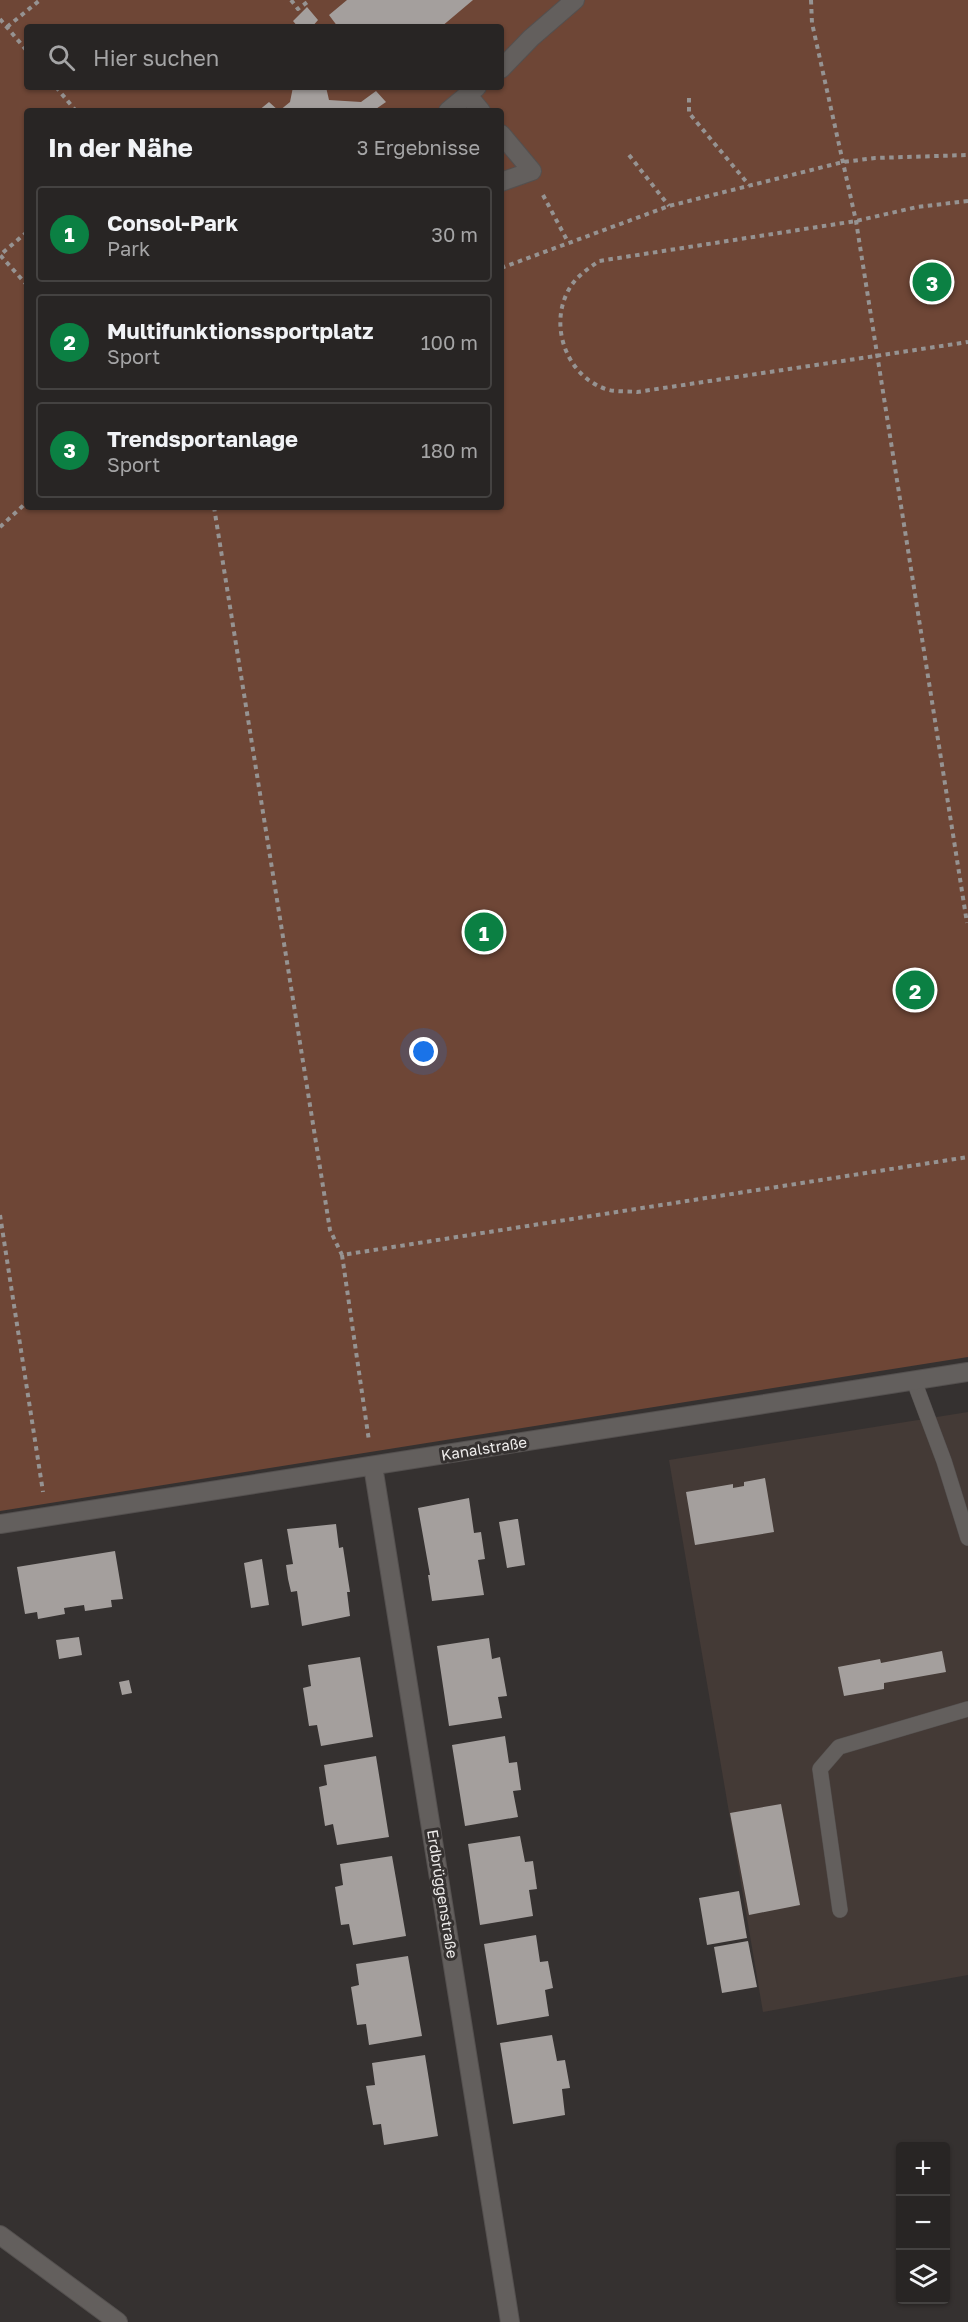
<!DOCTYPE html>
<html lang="de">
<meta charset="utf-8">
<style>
body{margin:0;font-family:"Golos Text",sans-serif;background:#302d2c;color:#f1f3f6}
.controls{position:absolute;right:18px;bottom:18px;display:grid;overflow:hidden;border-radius:6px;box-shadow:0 2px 4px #0004}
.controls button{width:54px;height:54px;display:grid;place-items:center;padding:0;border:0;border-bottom:2px solid #444241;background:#282524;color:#f1f3f6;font:30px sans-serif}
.you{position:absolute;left:424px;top:1052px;width:21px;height:21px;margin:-15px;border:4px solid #fff;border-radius:50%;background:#1a73e8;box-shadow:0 0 0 9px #1a73e833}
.badge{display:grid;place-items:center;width:39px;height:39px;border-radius:50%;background:#0b8043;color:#fff;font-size:20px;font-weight:700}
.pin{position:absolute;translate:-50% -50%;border:3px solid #fff;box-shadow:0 2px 6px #0006}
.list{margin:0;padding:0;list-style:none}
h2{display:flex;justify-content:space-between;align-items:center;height:78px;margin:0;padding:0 24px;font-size:26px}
h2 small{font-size:20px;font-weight:400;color:#a5a5a6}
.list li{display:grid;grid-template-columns:39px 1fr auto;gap:18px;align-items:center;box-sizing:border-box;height:96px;margin:0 12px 12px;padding:0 12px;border:2px solid #444241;border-radius:6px}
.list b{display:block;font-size:22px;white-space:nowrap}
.list p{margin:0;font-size:20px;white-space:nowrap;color:#a5a5a6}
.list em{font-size:20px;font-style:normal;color:#a5a5a6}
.icon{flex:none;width:33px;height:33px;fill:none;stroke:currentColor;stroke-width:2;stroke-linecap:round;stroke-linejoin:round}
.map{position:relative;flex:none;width:968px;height:2322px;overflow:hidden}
.search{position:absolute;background:#282524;box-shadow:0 2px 4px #0004;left:24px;top:24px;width:480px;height:66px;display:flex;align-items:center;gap:15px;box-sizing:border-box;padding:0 21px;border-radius:6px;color:#a5a5a6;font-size:22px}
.panel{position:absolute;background:#282524;box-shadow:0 2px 4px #0004;left:24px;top:108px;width:480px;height:402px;border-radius:6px}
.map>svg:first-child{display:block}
</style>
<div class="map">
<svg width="968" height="2322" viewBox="0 0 968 2322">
<rect width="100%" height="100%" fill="#353130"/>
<path fill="#443a36" d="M 968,1412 L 968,1975 L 763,2012 L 669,1460 Z"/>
<path fill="#6e4636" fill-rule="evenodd" d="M 0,0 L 968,0 L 968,1357 L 0,1511 ZM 27,27 L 501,27 L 501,87 L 27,87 ZM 27,111 L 501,111 L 501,507 L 27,507 Z"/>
<path fill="#a49f9d" d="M 347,0 L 473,0 L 441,27 L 338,27 L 329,15 Z
M 307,7 L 318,20 L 312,27 L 298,27 L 293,21 Z
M 293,87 L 326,87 L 329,100 L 361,102 L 376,91 L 386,102 L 373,111 L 258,111 L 269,102 L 279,111 L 290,102 Z
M 765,1478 L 774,1532 L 695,1545 L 686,1492 L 733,1484 L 733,1488 L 744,1486 L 744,1482 Z
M 469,1498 L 474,1533 L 481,1532 L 485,1559 L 478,1560 L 484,1595 L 432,1601 L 428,1575 L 430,1575 L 418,1508 Z
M 516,1519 L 518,1519 L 525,1565 L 507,1568 L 499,1522 Z
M 336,1524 L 339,1548 L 343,1547 L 350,1592 L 347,1592 L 350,1616 L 302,1626 L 297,1591 L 291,1592 L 288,1579 L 286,1565 L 293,1564 L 287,1529 Z
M 115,1551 L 123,1599 L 111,1600 L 112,1607 L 85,1611 L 84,1605 L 64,1608 L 65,1614 L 38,1619 L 37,1612 L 25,1614 L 17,1567 Z
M 262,1559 L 269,1605 L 251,1608 L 244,1563 Z
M 79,1637 L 82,1655 L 59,1659 L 56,1640 Z
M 489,1638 L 492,1659 L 500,1657 L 507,1696 L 498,1697 L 502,1718 L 449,1726 L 437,1646 Z
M 942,1651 L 946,1672 L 884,1683 L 884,1689 L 844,1696 L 838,1667 L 880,1659 L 881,1663 Z
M 360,1657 L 373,1737 L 321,1746 L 317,1725 L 309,1726 L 303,1688 L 311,1686 L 308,1665 Z
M 129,1680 L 132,1693 L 122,1695 L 119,1682 Z
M 505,1736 L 509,1763 L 517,1762 L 521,1790 L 513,1791 L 518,1817 L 465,1826 L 452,1745 Z
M 376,1756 L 389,1837 L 337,1845 L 333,1824 L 325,1826 L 319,1787 L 327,1785 L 324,1765 Z
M 781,1804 L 800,1905 L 749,1915 L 730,1813 Z
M 520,1836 L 525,1862 L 533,1861 L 537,1889 L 529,1890 L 533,1916 L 480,1925 L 468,1844 Z
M 392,1856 L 406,1936 L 353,1945 L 349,1924 L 341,1925 L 335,1887 L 343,1885 L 340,1864 Z
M 739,1891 L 747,1938 L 707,1945 L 699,1898 Z
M 536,1935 L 540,1962 L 548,1961 L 553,1988 L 545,1990 L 549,2016 L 497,2025 L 484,1944 Z
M 748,1941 L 757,1987 L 722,1993 L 714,1947 Z
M 408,1956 L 422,2036 L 369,2045 L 366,2024 L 357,2025 L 351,1987 L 359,1985 L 356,1964 Z
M 552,2035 L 557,2061 L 565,2060 L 570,2088 L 562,2089 L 565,2115 L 513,2124 L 500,2043 Z
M 425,2055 L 438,2136 L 384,2145 L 381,2124 L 373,2125 L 366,2086 L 375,2085 L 372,2063 Z"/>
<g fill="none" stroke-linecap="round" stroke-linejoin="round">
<defs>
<path id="lane" d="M 914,1381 L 944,1461 L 968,1538
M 840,1910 L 820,1769 L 839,1747 L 968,1709"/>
<path id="street" d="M 501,69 L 531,38 L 575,0
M 467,94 L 481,111
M 448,111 L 477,87
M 501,134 L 532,171 L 501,182
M 373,1466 L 510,2322
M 0,1524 L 968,1372
M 0,2235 L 118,2322"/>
</defs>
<use href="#lane" stroke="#54504f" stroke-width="16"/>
<use href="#street" stroke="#54504f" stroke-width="20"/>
<path stroke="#969392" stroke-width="4" stroke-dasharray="4.5 4.5" stroke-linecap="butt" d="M 291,0 L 298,9 L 310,0
M 811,0 L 812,23 L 856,221 L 967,923
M 0,19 L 27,51
M 7,27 L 40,0
M 56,87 L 76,111
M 689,98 L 689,113 L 749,185
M 629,155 L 669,206
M 543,195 L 568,242
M 968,201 L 917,207 L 856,221 L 599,261 C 586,270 574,278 567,293 C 549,330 569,379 609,390 C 618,392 628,391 637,392 L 968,342
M 27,232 L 0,255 L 27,285
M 501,268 L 669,206 L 843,162 L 875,158 L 968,155
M 214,507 L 330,1230 L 342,1255 L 968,1157
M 0,527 L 27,502
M 0,1215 L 43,1492
M 342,1255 L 369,1441"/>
<use href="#lane" stroke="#635f5d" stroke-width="15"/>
<use href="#street" stroke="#635f5d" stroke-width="18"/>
</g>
<g text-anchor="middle" stroke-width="6" stroke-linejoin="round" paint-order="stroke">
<g font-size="15" fill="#efedec" stroke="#353130">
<text transform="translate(484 1449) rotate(-9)" y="5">Kanalstraße</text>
<text transform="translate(442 1894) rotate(81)" y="5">Erdbrüggenstraße</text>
</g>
</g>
</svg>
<div class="controls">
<button>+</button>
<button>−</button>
<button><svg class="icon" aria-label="layers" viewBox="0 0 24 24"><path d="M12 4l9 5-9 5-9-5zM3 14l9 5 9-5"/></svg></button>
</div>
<div class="you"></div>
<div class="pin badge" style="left:484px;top:932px">1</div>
<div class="pin badge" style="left:915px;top:990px">2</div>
<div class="pin badge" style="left:932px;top:282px">3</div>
<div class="search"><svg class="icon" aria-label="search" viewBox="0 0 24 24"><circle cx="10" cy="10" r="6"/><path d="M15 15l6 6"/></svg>Hier suchen</div>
<section class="panel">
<h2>In der Nähe<small>3 Ergebnisse</small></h2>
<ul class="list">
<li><span class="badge">1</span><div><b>Consol-Park</b><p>Park</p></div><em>30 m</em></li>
<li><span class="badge">2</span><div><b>Multifunktionssportplatz</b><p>Sport</p></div><em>100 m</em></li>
<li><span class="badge">3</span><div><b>Trendsportanlage</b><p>Sport</p></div><em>180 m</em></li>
</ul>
</section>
</div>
